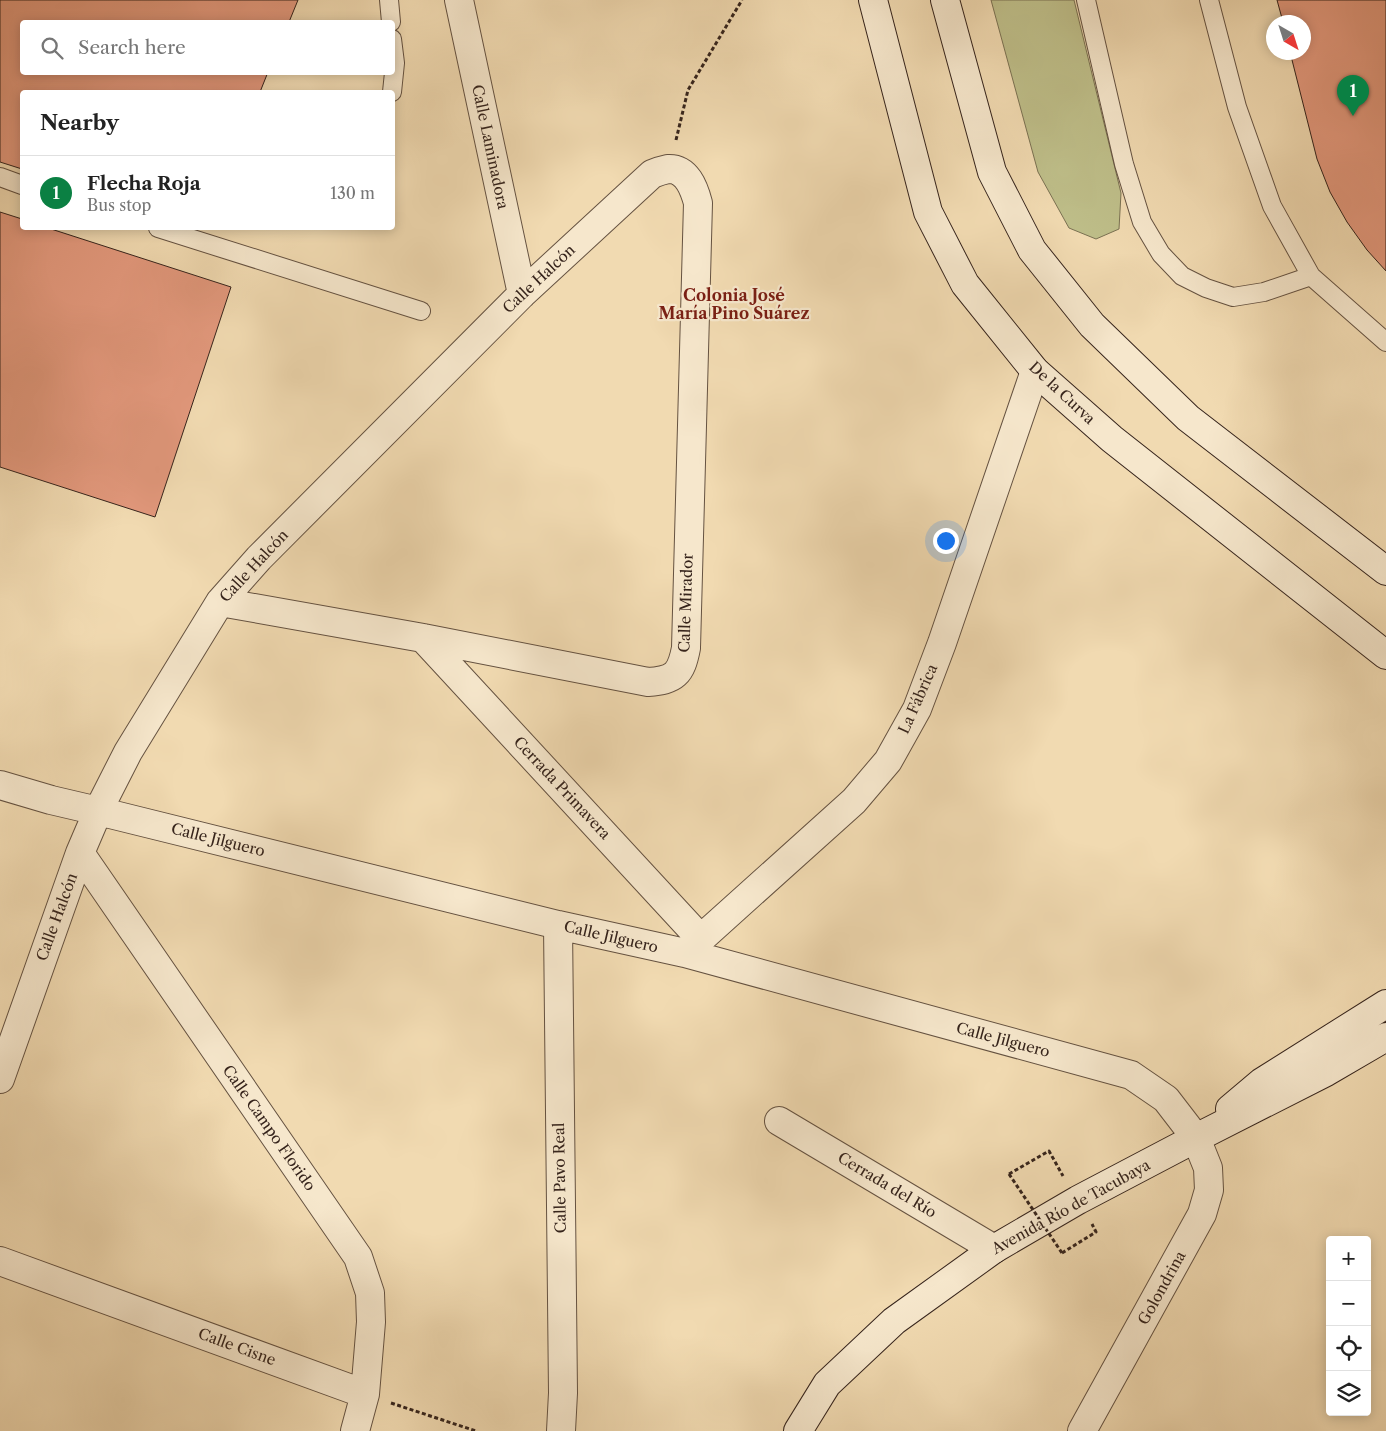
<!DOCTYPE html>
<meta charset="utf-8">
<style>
body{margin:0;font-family:"Libre Caslon Text",serif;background:#f2f2f2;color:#222}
.controls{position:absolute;right:15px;bottom:15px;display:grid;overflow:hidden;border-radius:5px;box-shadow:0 2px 12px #0003}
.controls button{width:45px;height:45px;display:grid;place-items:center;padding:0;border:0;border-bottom:1px solid #e0e0e0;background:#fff;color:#222;font:25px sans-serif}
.compass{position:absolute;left:1266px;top:15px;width:45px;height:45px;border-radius:50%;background:#fff;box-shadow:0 2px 12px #0003;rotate:141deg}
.you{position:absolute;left:945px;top:540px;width:18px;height:18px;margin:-12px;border:4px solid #fff;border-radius:50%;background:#1a73e8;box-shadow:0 0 0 8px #1a73e833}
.badge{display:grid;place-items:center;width:32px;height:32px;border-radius:50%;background:#0b8043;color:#fff;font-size:16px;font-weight:700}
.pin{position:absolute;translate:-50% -41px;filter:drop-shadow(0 1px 2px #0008)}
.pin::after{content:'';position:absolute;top:26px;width:18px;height:15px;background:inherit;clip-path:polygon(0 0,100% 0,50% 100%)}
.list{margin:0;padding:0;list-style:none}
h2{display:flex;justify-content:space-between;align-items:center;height:65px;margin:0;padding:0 20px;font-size:21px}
h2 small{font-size:16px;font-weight:400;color:#767676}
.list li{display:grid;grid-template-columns:32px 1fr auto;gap:15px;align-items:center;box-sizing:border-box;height:75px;padding:0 20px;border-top:1px solid #e0e0e0}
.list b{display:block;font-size:19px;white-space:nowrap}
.list p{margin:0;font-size:16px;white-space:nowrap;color:#767676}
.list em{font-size:16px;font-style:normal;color:#767676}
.icon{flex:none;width:28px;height:28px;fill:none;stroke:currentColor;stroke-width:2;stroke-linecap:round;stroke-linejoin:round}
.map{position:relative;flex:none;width:1386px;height:1431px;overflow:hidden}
.search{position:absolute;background:#fff;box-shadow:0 2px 12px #0003;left:20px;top:20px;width:375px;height:55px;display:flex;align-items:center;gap:12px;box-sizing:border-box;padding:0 18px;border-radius:5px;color:#767676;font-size:19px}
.panel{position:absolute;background:#fff;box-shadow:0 2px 12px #0003;left:20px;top:90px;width:375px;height:140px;border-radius:5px}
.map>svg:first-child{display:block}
</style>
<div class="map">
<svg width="1386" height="1431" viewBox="0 0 1386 1431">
<rect width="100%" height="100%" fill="#f1dab1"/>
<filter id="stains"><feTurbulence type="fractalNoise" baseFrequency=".004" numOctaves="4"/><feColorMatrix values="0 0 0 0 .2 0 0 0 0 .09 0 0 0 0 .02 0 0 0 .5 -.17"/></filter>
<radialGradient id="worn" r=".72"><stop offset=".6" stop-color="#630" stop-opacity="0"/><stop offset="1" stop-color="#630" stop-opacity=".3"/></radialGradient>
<path fill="#bebe89" stroke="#7a7152" d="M 991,0 L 1074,0 L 1121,193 L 1119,229 L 1096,239 L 1069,228 L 1038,172 Z"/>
<path fill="#e2987c" stroke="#36241c" d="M 0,0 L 298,0 L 289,22 L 22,22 L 22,72 L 268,72 L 260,92 L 22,92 L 22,169 L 0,162 Z
M 1277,0 L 1386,0 L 1386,271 L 1367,250 L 1347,222 L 1330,192 L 1317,159 L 1290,52 L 1304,52 L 1304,22 L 1283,22 Z
M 0,212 L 22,219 L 22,228 L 48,228 L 231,287 L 155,517 L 0,467 Z"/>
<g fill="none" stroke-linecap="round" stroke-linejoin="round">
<defs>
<path id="lane" d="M 389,0 L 391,22
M 1086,0 L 1124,164 L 1142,222 L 1161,254 L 1182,276 L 1206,288 L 1233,297 L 1264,292 L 1311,276
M 1209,0 L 1237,107 L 1272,206 L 1311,276 L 1386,342
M 392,92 L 395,63 L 392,39
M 0,177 L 22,185
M 158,228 L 421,311"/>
<path id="street" d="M 459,0 L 522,294
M 423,638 L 700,938
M 0,785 L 51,800 L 98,811 L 558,925 L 685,953 L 1131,1075 L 1166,1099 L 1196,1138 L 1208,1168 L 1209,1190 L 1202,1214 L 1082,1431
M 80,853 L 358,1257 L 370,1293 L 371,1322 L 365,1394 L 355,1431
M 558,925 L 563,1393 L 561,1431
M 685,953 L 854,801 L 888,761 L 917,709 L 942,643 L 1035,371
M 0,1079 L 80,853 L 98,811 L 128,752 L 220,602 L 259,558 L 522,294 L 652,174 C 657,172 663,170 668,169 C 687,168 694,188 698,203 L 686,648 C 681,674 675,680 648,682 L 423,638 L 220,602
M 779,1121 L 994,1249
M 0,1261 L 365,1394"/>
<path id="secondary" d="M 873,0 L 928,212 L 965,284 L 1035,371 L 1112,439 L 1386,655
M 945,0 L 992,172 L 1032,250 L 1092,325 L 1188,418 L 1386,571
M 1230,1109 L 1262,1082 L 1386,1004
M 798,1431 L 827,1384 L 894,1321 L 994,1249 L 1078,1200 L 1196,1138 L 1326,1072 L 1386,1037"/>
</defs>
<use href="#lane" stroke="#655241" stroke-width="20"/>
<use href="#street" stroke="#655241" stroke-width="30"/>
<use href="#secondary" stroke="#36241c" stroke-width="30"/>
<path stroke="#36241c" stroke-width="3" stroke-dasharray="4 2.5" stroke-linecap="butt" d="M 676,140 L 688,90 L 742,0
M 1009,1174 L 1049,1151 L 1063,1176
M 1062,1253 L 1096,1232 L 1092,1224
M 391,1403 L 476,1431"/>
<use href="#lane" stroke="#f6e7cc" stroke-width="18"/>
<use href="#street" stroke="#f6e7cc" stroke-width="28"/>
<use href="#secondary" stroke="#f6e7cc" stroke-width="28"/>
<path stroke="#36241c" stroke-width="3" stroke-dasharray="4 2.5" stroke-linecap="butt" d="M 1009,1174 L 1062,1253"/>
</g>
<g text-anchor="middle" stroke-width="4.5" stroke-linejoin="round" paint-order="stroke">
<g font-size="15" fill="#36241c" stroke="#f6e7cc">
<text transform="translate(490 147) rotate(78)" y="5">Calle Laminadora</text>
<text transform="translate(539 279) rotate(-43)" y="5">Calle Halcón</text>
<text transform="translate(1062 393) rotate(43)" y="5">De la Curva</text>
<text transform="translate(254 566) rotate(-47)" y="5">Calle Halcón</text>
<text transform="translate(686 603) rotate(-88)" y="5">Calle Mirador</text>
<text transform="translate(918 699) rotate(-66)" y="5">La Fábrica</text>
<text transform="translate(562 788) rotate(47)" y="5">Cerrada Primavera</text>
<text transform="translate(218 840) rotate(14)" y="5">Calle Jilguero</text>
<text transform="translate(57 917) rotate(-70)" y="5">Calle Halcón</text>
<text transform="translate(611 937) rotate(13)" y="5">Calle Jilguero</text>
<text transform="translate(1003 1040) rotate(15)" y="5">Calle Jilguero</text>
<text transform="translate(269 1128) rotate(55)" y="5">Calle Campo Florido</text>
<text transform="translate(560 1178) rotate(-91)" y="5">Calle Pavo Real</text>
<text transform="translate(887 1185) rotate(31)" y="5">Cerrada del Río</text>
<text transform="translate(1071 1207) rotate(-29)" y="5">Avenida Río de Tacubaya</text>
<text transform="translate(1162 1288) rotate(-61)" y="5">Golondrina</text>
<text transform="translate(237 1347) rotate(20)" y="5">Calle Cisne</text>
</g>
<g font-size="16" font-weight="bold" fill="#7a1f14" stroke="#f6e7cc">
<text x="734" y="301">Colonia José<tspan x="734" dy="18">María Pino Suárez</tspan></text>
</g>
</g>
<rect width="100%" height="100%" filter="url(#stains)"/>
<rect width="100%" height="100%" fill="url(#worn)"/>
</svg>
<div class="controls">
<button>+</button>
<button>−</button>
<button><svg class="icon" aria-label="locate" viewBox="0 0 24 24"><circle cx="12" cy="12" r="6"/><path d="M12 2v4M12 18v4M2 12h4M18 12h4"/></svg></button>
<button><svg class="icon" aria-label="layers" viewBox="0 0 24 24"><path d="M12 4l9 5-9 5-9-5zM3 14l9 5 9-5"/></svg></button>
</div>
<svg class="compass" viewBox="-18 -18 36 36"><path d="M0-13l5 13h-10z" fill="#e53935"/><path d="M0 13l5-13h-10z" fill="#767676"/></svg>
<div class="you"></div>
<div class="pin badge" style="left:1353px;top:116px">1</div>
<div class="search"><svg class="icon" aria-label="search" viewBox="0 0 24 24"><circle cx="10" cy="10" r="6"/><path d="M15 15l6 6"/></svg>Search here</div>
<section class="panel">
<h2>Nearby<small></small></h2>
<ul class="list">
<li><span class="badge">1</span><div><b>Flecha Roja</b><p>Bus stop</p></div><em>130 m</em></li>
</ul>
</section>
</div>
